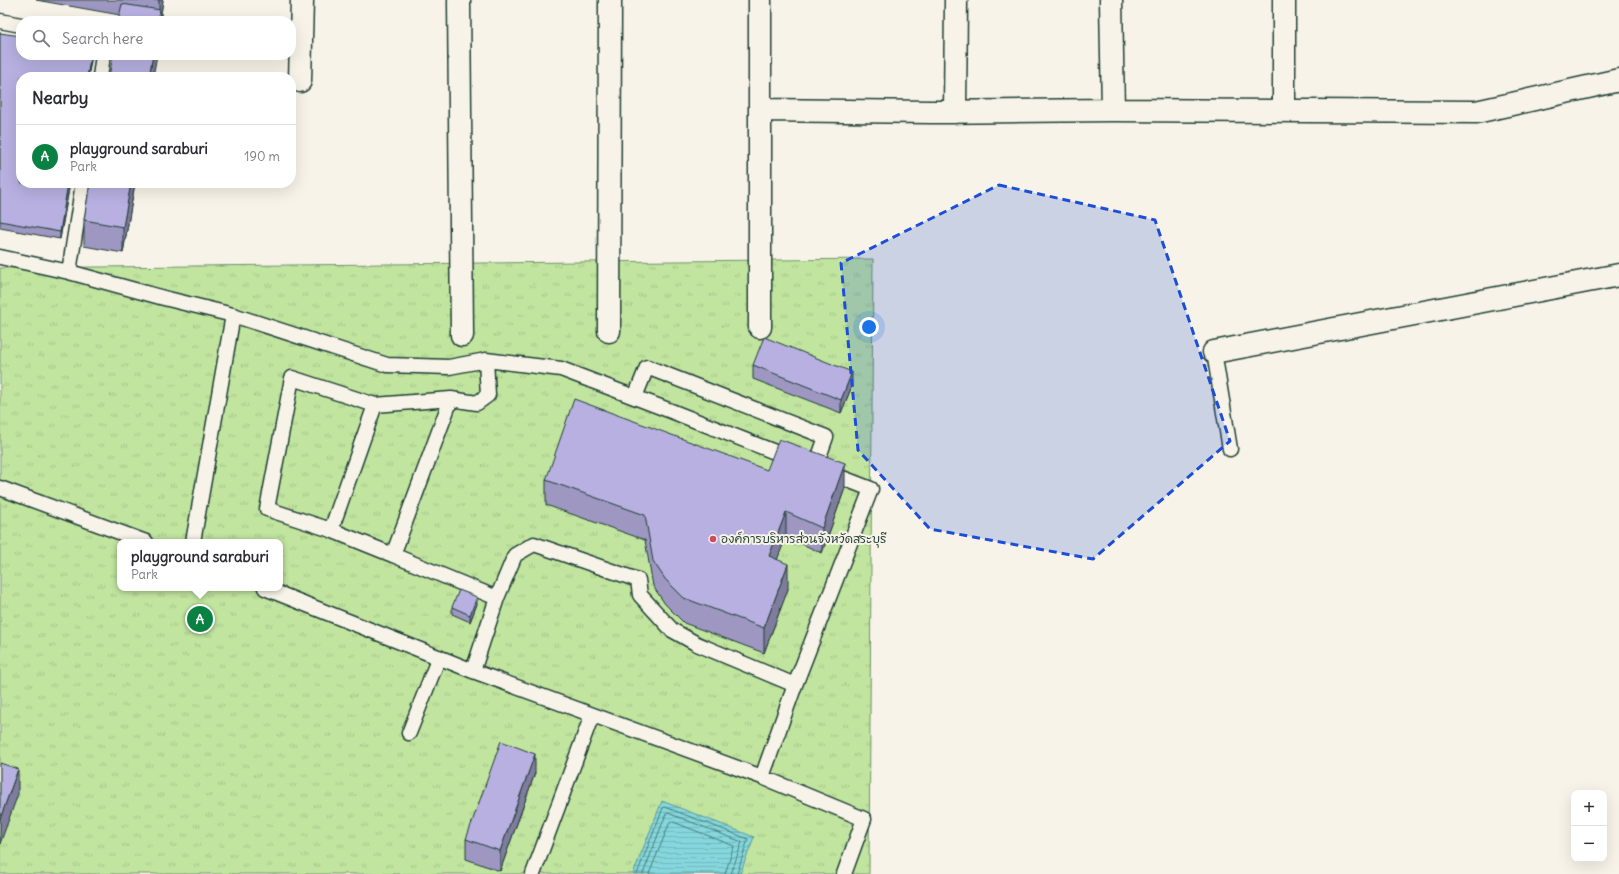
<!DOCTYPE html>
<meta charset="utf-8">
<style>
body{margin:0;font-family:Delius,"Playpen Sans Thai",sans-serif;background:#f2f2f3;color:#2b2b33}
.controls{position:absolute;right:12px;bottom:12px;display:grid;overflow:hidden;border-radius:8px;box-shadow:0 4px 16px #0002}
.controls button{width:36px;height:36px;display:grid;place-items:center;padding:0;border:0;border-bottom:1px solid #e1e1e2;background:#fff;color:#2b2b33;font:20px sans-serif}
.you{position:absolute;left:869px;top:327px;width:14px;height:14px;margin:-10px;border:3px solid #fff;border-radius:50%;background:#1a73e8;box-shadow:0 0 0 6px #1a73e833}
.badge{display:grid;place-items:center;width:26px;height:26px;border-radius:50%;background:#0b8043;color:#fff;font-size:13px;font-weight:700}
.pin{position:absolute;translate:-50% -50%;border:2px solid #fff;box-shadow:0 1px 4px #0006}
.popup{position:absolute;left:117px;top:539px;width:166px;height:52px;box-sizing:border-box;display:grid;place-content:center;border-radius:8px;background:#fff;filter:drop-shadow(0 1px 3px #0005);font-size:13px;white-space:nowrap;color:#7c7c81}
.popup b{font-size:15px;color:#2b2b33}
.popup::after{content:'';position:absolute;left:50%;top:100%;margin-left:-8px;border:8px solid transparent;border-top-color:#fff}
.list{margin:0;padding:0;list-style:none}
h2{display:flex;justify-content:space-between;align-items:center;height:52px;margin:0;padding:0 16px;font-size:17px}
h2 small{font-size:13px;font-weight:400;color:#7c7c81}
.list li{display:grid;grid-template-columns:26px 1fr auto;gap:12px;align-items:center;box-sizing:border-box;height:64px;padding:0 16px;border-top:1px solid #e1e1e2}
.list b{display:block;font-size:15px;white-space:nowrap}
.list p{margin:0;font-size:13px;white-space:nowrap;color:#7c7c81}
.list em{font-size:13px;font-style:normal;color:#7c7c81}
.icon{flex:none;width:22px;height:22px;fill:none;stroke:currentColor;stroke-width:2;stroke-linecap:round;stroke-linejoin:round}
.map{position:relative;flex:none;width:1619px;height:874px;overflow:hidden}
.search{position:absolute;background:#fff;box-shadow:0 4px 16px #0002;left:16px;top:16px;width:280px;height:44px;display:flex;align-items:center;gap:10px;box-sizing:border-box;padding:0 14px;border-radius:16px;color:#7c7c81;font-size:15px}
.panel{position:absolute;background:#fff;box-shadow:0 4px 16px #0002;left:16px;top:72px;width:280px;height:116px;border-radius:16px}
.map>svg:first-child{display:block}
</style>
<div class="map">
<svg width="1619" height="874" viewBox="0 0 1619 874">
<defs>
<pattern id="park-tufts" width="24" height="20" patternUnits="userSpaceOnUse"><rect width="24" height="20" fill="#c1e59f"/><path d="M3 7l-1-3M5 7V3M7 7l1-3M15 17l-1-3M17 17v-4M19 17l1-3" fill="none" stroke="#a5c58a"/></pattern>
<pattern id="water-rules" width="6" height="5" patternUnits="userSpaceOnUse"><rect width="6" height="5" fill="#85d7dd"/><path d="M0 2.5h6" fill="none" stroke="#72b9be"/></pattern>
</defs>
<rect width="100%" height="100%" fill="#f7f3e8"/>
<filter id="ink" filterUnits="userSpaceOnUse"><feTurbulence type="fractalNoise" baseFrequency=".025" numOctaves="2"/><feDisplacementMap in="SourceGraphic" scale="8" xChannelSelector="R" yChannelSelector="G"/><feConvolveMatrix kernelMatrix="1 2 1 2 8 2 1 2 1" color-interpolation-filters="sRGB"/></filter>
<g filter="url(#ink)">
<path fill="url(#park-tufts)" stroke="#70916a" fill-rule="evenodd" d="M 873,259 L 869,874 L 0,874 L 0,268 ZM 120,542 L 280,542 L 280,588 L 120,588 Z"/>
<path fill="url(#water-rules)" stroke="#5c9999" d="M 662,801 L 754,837 L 740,874 L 633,874 Z"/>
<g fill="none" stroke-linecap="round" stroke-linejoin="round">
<path stroke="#487b78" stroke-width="1" d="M 637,874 L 663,808 L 665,807 L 748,839 L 737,874
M 643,874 L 666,814 L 668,813 L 742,842 L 731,874
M 649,874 L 670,822 L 671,821 L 734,846 L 725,874"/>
<defs>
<path id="lane" d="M 0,21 L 21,25
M 100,77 L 103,55
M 0,257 L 69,272 L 164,298 L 233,315 L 387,365 L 449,367 L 486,360 L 561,369 L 671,411 L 790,458
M 69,272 L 83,183
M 1214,352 L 1230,449
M 486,360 L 488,395 L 477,403 L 451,399 L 393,555 L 497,598
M 635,397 L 647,367 L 826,437 L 815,468
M 0,488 L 146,542
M 331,530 L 375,405
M 193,542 L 233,315
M 393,555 L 331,530 L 267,509 L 292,378 L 375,405 L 451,399
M 265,588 L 473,671 L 762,777 L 864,819 L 844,874
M 473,671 L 497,598 L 515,555 L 534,544 L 638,580 L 640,595 L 672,630 L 697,644 L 795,685
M 409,733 L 439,657
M 762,777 L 795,685 L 871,489 L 827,472
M 533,874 L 592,715"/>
<path id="street" d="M 459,0 L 462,335
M 760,0 L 760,327
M 1111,0 L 1113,110
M 300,81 L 302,0
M 760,110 L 931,112 L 1113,110 L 1476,112 L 1619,80
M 1284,110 L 1284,0
M 955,112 L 956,0
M 609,331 L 610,0
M 1214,352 L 1619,275"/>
</defs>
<use href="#lane" stroke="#1f3d34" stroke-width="17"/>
<use href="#street" stroke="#1f3d34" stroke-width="25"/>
<use href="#lane" stroke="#f7f3e8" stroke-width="14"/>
<use href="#street" stroke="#f7f3e8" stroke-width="22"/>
</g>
<path fill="#9d97c2" stroke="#1f3d34" d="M 36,0 L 163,0 L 160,21 L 120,15 Z
M 0,33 L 92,55 L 88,77 L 21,77 L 21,183 L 70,183 L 60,239 L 0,228 Z
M 90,183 L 135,183 L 123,253 L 84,246 L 84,220 Z
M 753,365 L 852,386 L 841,413 L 753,379 Z
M 767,470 L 845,488 L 822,553 L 786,537 L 777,559 L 788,589 L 764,653 L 684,623 L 665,604 L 653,586 L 645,540 L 546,505 L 546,480 Z
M 477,604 L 470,622 L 452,614 L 452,607 Z
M 535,773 L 500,871 L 466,859 L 466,839 Z"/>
<path fill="#807b9e" stroke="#1f3d34" d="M 159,0 L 163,0 L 160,21 L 158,21 L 159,15 Z
M 91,55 L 92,55 L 88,77 L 87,77 Z
M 153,55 L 157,55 L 153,77 L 149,77 Z
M 68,183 L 70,183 L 60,239 L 60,232 Z
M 131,183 L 135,183 L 123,253 L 123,227 Z
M 852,372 L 852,386 L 841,413 L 841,400 Z
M 845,463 L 845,488 L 822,553 L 822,528 Z
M 786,512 L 786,537 L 769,581 L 769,556 Z
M 788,564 L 788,589 L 764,653 L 764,628 Z
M 477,597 L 477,604 L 470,622 L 470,615 Z
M 535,754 L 535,773 L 500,871 L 500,851 Z
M 18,769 L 18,794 L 0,844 L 0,819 Z"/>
<path fill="#b7b0e1" stroke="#1f3d34" d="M 122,4 L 160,10 L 158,21 L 118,21 Z
M 0,33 L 21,36 L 21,55 L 91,55 L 87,77 L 21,77 L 21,183 L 68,183 L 60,232 L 0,221 Z
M 113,55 L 153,55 L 149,77 L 109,77 Z
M 90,183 L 131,183 L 123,227 L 84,220 Z
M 764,337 L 852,372 L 841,400 L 753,365 Z
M 574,399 L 767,470 L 779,439 L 845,463 L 822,528 L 786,512 L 769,556 L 788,564 L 764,628 L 684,598 L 665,579 L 653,561 L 645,515 L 546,480 Z
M 459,590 L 477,597 L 470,615 L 452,607 Z
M 501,741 L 535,754 L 500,851 L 466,839 Z
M 0,763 L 18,769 L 0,819 Z"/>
</g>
<path fill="#1d4ed8" fill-opacity="0.2" stroke="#1d4ed8" stroke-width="3" stroke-dasharray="8 5" stroke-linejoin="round" d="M 999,185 L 1155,220 L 1230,441 L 1093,559 L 930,529 L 858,450 L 841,263 Z"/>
<circle fill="#d1495b" stroke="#f7f3e8" stroke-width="1.5" cx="713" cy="539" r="4"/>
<g text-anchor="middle" stroke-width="4" stroke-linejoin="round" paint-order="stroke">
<g font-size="12" fill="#1f3d34" stroke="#f7f3e8" text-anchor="start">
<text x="721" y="543">องค์การบริหารส่วนจังหวัดสระบุรี</text>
</g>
</g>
</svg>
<div class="controls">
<button>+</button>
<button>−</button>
</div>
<div class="you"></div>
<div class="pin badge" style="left:200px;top:619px">A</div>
<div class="popup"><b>playground saraburi</b>Park</div>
<div class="search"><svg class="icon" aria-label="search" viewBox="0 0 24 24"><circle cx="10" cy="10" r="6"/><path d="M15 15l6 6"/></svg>Search here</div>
<section class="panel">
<h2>Nearby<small></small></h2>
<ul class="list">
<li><span class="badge">A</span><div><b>playground saraburi</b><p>Park</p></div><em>190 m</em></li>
</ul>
</section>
</div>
